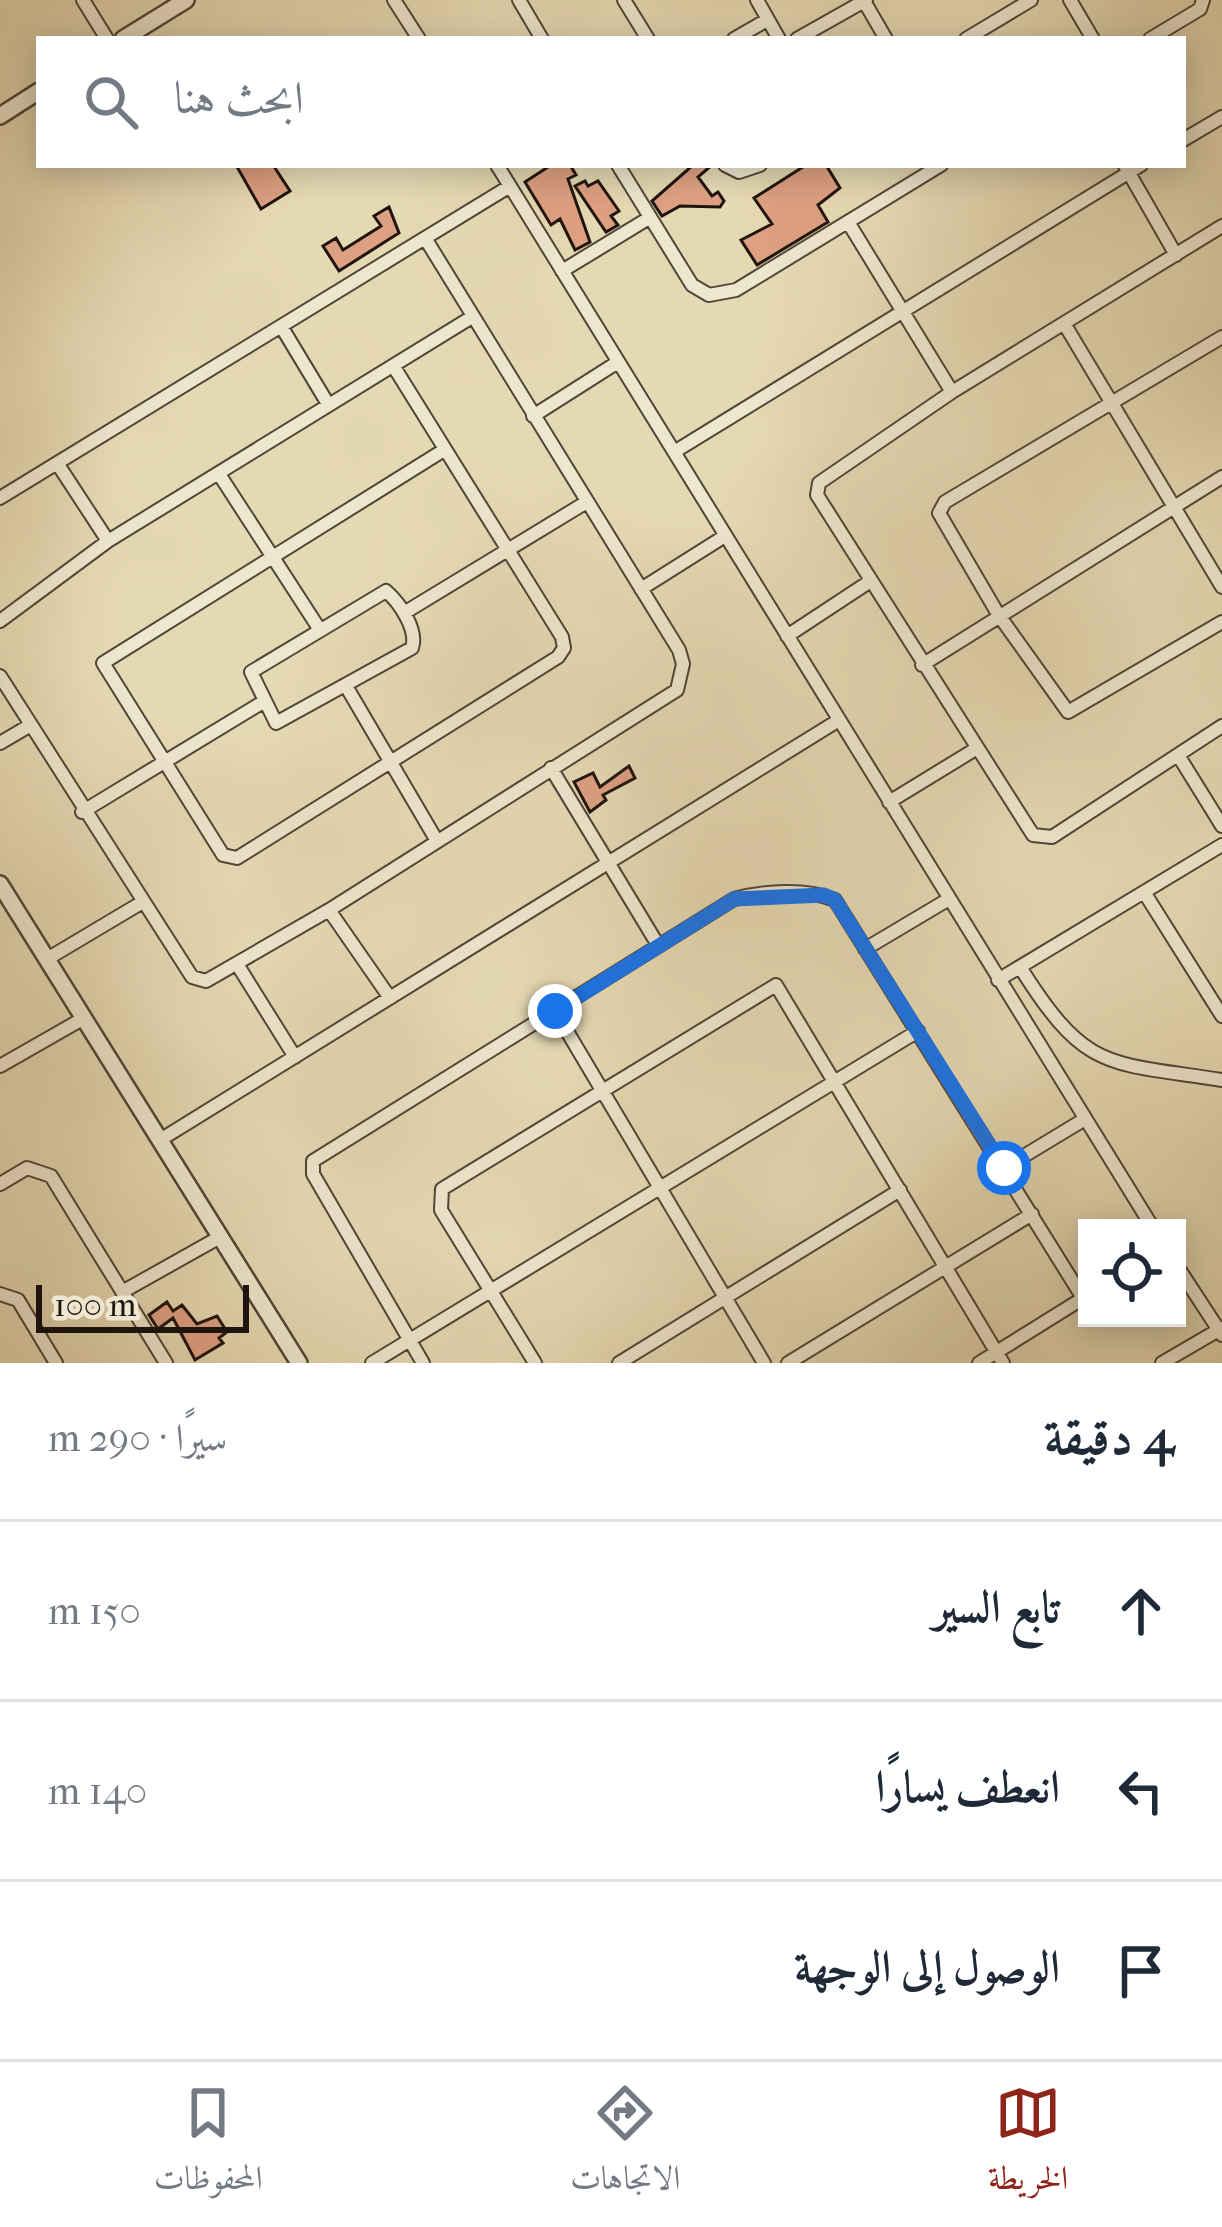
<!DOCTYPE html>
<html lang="ar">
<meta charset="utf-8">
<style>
body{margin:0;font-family:"IM FELL French Canon",Amiri,serif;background:#f2f2f3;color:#1f2937;direction:rtl}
.controls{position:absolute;right:36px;bottom:36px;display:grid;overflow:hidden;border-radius:0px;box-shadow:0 6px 30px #0003}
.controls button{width:108px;height:108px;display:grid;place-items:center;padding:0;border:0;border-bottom:3px solid #e0e1e3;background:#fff;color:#1f2937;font:60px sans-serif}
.scale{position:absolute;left:36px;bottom:30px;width:213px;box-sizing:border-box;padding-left:12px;border:6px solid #1f150e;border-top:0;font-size:33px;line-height:42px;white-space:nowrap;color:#1f150e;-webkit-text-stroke:9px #eee6ce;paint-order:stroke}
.stop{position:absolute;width:36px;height:36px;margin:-27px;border:9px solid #1a73e8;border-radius:50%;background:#fff}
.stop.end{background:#1a73e8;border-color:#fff;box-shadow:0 3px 12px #0008}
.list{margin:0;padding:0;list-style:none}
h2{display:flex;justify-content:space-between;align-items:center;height:156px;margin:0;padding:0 48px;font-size:51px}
h2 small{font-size:39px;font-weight:400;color:#747a83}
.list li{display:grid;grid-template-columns:78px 1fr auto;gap:36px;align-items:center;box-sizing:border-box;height:180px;padding:0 48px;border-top:3px solid #e0e1e3}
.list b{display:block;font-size:45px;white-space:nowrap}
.list em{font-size:39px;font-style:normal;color:#747a83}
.icon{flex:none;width:66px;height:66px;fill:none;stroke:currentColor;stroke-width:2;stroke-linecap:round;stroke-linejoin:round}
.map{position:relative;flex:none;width:1222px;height:1363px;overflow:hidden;direction:ltr}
.search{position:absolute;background:#fff;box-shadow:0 6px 30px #0003;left:36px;right:36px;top:36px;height:132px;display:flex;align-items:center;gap:30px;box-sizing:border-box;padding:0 42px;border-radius:0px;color:#747a83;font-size:45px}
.sheet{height:696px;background:#fff}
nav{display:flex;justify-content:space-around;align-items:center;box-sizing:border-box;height:168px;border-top:3px solid #e0e1e3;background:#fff;font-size:33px;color:#747a83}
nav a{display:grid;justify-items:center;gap:6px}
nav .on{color:#8f2418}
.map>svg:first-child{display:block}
</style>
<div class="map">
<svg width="1222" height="1363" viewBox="0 0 1222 1363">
<rect width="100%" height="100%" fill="#e5d9b3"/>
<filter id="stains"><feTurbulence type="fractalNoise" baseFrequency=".00167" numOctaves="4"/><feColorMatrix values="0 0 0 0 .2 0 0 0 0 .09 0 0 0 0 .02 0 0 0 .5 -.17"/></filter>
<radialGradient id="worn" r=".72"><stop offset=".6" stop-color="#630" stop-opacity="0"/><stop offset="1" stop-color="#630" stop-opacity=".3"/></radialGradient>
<path fill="#dea083" stroke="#1f150e" stroke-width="3" d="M 236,165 L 273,165 L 290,191 L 261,209 Z
M 551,165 L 570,165 L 576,175 L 568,179 L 590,242 L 575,250 L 560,219 L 551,225 L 525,182 Z
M 693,165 L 712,165 L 698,177 L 712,196 L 718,192 L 724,201 L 720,207 L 680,206 L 662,216 L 652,201 Z
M 806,165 L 826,165 L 840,188 L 818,205 L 828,222 L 757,265 L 741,240 L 772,224 L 754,198 Z
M 585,181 L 588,186 L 598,181 L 619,211 L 611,216 L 618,225 L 606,232 L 575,186 Z
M 389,207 L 399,233 L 339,271 L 323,246 L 336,238 L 343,250 L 381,226 L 374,216 Z
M 629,766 L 635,778 L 603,795 L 606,800 L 590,812 L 574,782 L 593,773 L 600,787 Z
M 167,1302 L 173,1311 L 182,1305 L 197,1324 L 217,1316 L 227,1332 L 219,1338 L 223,1343 L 195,1360 L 173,1318 L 158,1329 L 149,1315 Z"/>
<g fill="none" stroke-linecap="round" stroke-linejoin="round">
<defs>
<path id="minor" d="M 83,0 L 107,39
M 394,0 L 419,39
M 519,0 L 542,39
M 624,0 L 648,39
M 757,0 L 779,39
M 1070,0 L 1093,39
M 864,1 L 886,39
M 734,39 L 767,20
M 797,39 L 866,0
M 966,39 L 1031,0
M 1150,39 L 1200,9 L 1203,0
M 1183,140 L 1222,117
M 497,165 L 1153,1228
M 618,165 L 692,285 L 709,295 L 736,290 L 941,165
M 725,165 L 739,172 L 760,165
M 1125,166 L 1176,255
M 848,222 L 952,392
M 1222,226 L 952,392 L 819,483 L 817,495 L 1033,835 L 1052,837 L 1222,726
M 562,271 L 649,218
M 1065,325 L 1222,587
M 281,326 L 328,404
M 1222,337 L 945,502 L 939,513 L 998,614 L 1068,712 L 1222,622
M 394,367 L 562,637 L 564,648 L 558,657 L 237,858 L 223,855 L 103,663 L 444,450
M 533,416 L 618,362
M 674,452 L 1141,165
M 57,463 L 108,541
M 219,474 L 320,630
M 0,498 L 510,186
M 641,589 L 725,536
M 386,591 C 400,603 418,630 412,648 L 276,723 L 251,672 Z
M 404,613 L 585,503
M 0,621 L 108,541 L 472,317
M 787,636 L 869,582
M 922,665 L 1222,477
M 0,676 L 192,977 L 206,981 L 329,910 L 677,690 L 683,664 L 679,650 L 425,238
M 346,686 L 437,841
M 0,743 L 29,726
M 1178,755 L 1222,826
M 551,768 L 658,945
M 889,802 L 974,750
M 82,812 L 263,702
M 1144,892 L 1222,1016
M 329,910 L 390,998
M 865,949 L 949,899
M 47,959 L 141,903
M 237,964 L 295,1057
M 1020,967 C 1086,1072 1106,1062 1222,1080
M 998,980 L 1222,845
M 555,1011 L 764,1363
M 0,1066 L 84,1018
M 160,1140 L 839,720
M 1004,1168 L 1085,1119
M 0,1184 L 27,1168 L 51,1176 L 166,1363
M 1177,1266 L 1222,1335
M 122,1292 L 220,1237
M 0,1294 L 18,1300 L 56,1363
M 372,1363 L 918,1031
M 423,1363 L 313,1174 L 313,1161 L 734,899 C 764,891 806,888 835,900 L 1083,1298
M 535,1363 L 441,1210 L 442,1189 L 776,985 L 1003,1363
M 619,1363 L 900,1190
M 788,1363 L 1032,1214
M 979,1363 L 1085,1297
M 1162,1363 L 1222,1328"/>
<path id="tertiary" d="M 123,39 L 186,0
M 0,116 L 39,91
M 0,884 L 299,1363"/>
</defs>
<use href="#minor" stroke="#504637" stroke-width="16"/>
<use href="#tertiary" stroke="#504637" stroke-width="20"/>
<use href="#minor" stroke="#eee6ce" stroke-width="12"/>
<use href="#tertiary" stroke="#eee6ce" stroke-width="15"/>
</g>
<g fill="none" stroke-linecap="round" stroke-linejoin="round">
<path stroke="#1a73e8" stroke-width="15" d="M 555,1011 L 734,899 L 824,895 L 835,900 L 1004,1168"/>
</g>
<rect width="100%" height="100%" filter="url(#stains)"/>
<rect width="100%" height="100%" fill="url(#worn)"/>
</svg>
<div class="controls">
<button><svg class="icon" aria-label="locate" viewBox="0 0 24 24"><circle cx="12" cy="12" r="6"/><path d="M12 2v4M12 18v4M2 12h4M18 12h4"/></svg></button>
</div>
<div class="scale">100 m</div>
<div class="stop" style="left:1004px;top:1168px"></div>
<div class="stop end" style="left:555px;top:1011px"></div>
<div class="search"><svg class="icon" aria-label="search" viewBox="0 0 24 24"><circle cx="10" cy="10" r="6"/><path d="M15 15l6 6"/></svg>ابحث هنا</div>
</div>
<section class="sheet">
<h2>4 دقيقة<small>سيرًا · 290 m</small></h2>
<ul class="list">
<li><svg class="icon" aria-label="ahead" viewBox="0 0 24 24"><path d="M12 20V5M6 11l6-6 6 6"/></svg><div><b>تابع السير</b></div><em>150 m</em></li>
<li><svg class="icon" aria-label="left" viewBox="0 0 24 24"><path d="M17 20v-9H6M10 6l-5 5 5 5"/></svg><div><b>انعطف يسارًا</b></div><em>140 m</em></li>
<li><svg class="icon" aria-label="arrive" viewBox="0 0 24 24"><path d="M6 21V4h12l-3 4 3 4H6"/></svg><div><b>الوصول إلى الوجهة</b></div></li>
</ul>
</section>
<nav>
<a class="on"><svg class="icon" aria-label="map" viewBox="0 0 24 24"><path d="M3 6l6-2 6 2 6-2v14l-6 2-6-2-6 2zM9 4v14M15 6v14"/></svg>الخريطة</a>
<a><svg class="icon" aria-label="directions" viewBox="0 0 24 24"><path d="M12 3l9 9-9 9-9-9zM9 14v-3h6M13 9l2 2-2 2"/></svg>الاتجاهات</a>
<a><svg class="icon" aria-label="saved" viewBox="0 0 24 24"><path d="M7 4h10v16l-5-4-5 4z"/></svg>المحفوظات</a>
</nav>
